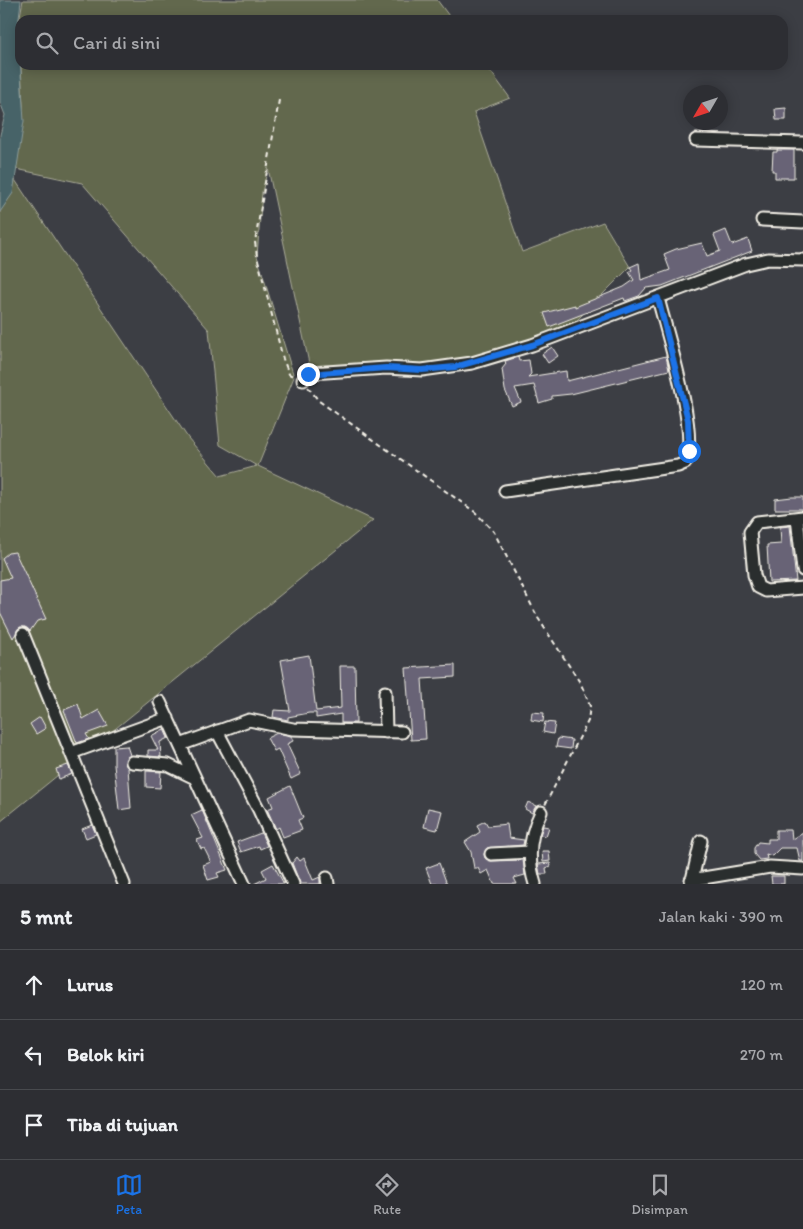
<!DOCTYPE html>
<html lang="id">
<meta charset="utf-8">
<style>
body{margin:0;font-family:Itim,sans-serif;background:#393a3f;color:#f1f3f6}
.compass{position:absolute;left:683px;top:85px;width:45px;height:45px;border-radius:50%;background:#2d2e33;box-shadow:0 2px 12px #0003;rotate:231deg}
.stop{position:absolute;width:15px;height:15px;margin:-11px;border:4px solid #1a73e8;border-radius:50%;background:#fff}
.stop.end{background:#1a73e8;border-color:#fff;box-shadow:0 1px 5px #0008}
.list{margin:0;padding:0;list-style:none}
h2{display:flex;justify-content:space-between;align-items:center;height:65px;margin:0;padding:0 20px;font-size:21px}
h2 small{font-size:16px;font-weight:400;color:#a7a8ac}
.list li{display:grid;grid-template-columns:32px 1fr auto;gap:15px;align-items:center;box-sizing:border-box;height:70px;padding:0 20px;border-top:1px solid #484a4e}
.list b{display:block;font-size:19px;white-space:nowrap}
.list em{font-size:16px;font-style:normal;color:#a7a8ac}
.icon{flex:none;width:28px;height:28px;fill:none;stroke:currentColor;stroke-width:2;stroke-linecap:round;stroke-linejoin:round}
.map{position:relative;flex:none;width:803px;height:884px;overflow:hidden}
.search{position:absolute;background:#2d2e33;box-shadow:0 2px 12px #0003;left:15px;right:15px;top:15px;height:55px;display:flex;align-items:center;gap:12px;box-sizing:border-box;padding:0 18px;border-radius:15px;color:#a7a8ac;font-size:19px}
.sheet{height:275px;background:#2d2e33}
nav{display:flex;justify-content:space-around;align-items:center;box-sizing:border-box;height:70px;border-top:1px solid #484a4e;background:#2d2e33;font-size:14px;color:#a7a8ac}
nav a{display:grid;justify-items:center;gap:2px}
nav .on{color:#1a73e8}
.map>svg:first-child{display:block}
</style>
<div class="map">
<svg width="803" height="884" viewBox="0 0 803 884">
<rect width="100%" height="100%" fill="#3c3e44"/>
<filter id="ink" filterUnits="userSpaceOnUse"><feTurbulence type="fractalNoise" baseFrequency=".02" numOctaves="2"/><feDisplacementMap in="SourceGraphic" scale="10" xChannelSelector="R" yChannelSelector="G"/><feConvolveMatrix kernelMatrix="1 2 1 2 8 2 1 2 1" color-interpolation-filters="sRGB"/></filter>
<g filter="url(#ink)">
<path fill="#62674d" stroke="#abac9a" d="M 23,0 L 437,0 L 452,20 L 20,20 L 20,57 L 18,27 Z
M 21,65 L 486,65 L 510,98 L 474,112 L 522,252 L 603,222 L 630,267 L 564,333 L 440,369 L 311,373 L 268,168 L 262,192 L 257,256 L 294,377 L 258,466 L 373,520 L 0,822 L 0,197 L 9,171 L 188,438 L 220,476 L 257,466 L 220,445 L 209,330 L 82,183 L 16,169 L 23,106 Z"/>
<path fill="#466467" stroke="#8c9c9b" d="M 0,0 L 21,0 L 18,27 L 24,121 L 13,193 L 0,212 L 0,135 L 5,115 L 0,102 Z"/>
<path fill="#676476" stroke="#f4f1e8" d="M 786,108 L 786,120 L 776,120 L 775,109 Z
M 777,150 L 794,150 L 794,178 L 775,178 L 775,171 L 772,171 L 773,152 L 777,152 Z
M 726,230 L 732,245 L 748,239 L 752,251 L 662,286 L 646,288 L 639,296 L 625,301 L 624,298 L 549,327 L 544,313 L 575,305 L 575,307 L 624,287 L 634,280 L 629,272 L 632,270 L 630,267 L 639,263 L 641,280 L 670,270 L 664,254 L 676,249 L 702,243 L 707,256 L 720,251 L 714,235 Z
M 552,347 L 558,356 L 548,363 L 542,354 Z
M 666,356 L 669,370 L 571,394 L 552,396 L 552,399 L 539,403 L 534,385 L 515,388 L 521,402 L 512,406 L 505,390 L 502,369 L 506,364 L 505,361 L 518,357 L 519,361 L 529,360 L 531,374 L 528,377 L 566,371 L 567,381 Z
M 792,497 L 803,497 L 803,509 L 775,509 L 775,499 Z
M 790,526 L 796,581 L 769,582 L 767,545 L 781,544 L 780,527 Z
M 15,552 L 46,619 L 37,621 L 30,631 L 25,627 L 20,627 L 13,638 L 0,612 L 0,580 L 11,578 L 2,558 L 8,553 Z
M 309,655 L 316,711 L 341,708 L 340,666 L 355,666 L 356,723 L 341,723 L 341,714 L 316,718 L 316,713 L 309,713 L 288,717 L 288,720 L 273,717 L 274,710 L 290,711 L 281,660 Z
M 455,665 L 455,677 L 422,679 L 426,739 L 411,740 L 406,668 Z
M 78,704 L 83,719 L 99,710 L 108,726 L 86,734 L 89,739 L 77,743 L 64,710 Z
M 532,712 L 544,713 L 543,722 L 531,720 Z
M 40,717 L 46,728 L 36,734 L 30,724 Z
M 545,722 L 555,723 L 553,734 L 543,732 Z
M 164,729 L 168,738 L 160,742 L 161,757 L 148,756 L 148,750 L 158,750 L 151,736 Z
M 277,733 L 291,736 L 293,741 L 287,744 L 301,774 L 291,779 L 278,749 L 274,751 L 267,738 Z
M 558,738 L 572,740 L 571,749 L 556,747 Z
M 127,746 L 130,755 L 125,762 L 128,768 L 131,808 L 119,810 L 114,765 L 114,747 Z
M 68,765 L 72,774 L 59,779 L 56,769 Z
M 146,771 L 161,772 L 160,788 L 146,787 Z
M 290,786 L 303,818 L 298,820 L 302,830 L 283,837 L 279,827 L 276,829 L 267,809 L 273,807 L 269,797 Z
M 528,802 L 536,806 L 532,813 L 525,809 Z
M 428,808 L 442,811 L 437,830 L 424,827 Z
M 202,810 L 227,870 L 217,873 L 219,877 L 208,880 L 203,865 L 211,862 L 204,848 L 201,849 L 197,840 L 203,838 L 191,815 Z
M 485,821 L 488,826 L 507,824 L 509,838 L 524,840 L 523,845 L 487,848 L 484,854 L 485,858 L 491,861 L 523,860 L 525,875 L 514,878 L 517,884 L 494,884 L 488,870 L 481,874 L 478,868 L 474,868 L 471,852 L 465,842 L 480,832 L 477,825 Z
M 92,825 L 96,834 L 86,838 L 82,829 Z
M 543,826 L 549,827 L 546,836 L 540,835 Z
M 776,830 L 791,830 L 792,839 L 803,832 L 803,861 L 800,861 L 797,848 L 780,848 L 772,856 L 766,854 L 767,859 L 759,860 L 754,854 L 754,848 L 758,842 L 768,843 L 768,839 L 776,839 Z
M 261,833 L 267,846 L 260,849 L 259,846 L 241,852 L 237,842 Z
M 542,851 L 549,851 L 550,861 L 543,862 Z
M 297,857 L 300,861 L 304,858 L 313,880 L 320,877 L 320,884 L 300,884 L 292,863 Z
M 439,863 L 447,884 L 432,884 L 426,868 Z
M 550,863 L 551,866 L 546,868 L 547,874 L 540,874 L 538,864 Z
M 273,864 L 284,884 L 254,884 L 266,878 L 262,870 Z
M 771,876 L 784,876 L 784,884 L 772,884 Z"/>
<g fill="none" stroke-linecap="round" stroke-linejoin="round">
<defs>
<path id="minor" d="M 696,140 L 803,143
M 762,220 L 803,222
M 303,380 L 311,373 L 386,368 L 422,370 L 472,363 L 532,345 L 746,264 L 768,259 L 803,260
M 505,491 L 678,466 L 685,463 C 700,436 666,331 658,298
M 803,517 L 757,522 L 750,532 L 754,575 L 758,587 L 766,591 L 803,588
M 797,518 L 803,570
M 23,634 L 124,884
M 385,692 L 386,732
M 160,702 L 244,884
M 217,731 L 259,810 L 293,884
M 180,745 L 249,720 L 293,729 L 402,732
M 71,753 L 168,718
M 132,762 L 168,765 L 195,778
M 491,854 L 530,852
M 327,878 L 328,884
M 691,880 L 770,867 L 803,869
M 535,884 C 527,859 529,836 541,812
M 691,884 L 701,841"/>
</defs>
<use href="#minor" stroke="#f4f1e8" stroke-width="15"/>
<path stroke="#f4f1e8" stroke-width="2" stroke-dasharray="5 4" stroke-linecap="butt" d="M 279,100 L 255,242 L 257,256 L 283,359 L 289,374 L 295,377
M 308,387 L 319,401 L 475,512 L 494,532 L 538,618 L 581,684 L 590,706 L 588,721 L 545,805"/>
<use href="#minor" stroke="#2a2d2e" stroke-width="11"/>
</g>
</g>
<g fill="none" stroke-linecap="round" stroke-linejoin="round" filter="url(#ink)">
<path stroke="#1a73e8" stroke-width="6" d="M 308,374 L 386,368 L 422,370 L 455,367 L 532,345 L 658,298 L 688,420 L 689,451"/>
</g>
</svg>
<svg class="compass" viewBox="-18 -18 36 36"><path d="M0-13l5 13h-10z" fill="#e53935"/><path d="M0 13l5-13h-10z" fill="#a7a8ac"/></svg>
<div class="stop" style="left:689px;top:451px"></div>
<div class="stop end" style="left:308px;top:374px"></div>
<div class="search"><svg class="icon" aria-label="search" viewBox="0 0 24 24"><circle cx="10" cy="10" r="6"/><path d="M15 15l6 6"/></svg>Cari di sini</div>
</div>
<section class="sheet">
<h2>5 mnt<small>Jalan kaki · 390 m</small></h2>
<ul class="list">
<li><svg class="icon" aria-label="ahead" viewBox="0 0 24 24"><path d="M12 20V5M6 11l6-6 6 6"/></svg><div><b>Lurus</b></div><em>120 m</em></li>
<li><svg class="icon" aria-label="left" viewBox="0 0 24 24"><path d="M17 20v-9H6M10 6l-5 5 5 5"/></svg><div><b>Belok kiri</b></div><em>270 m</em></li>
<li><svg class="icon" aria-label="arrive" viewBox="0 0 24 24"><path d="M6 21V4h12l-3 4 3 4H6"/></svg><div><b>Tiba di tujuan</b></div></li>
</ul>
</section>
<nav>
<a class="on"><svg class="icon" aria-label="map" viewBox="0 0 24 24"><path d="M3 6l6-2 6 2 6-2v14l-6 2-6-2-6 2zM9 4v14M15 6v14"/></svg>Peta</a>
<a><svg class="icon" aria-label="directions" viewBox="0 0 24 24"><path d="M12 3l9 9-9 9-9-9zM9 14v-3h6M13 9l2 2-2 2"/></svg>Rute</a>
<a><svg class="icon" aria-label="saved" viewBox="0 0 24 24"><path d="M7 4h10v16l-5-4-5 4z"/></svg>Disimpan</a>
</nav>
